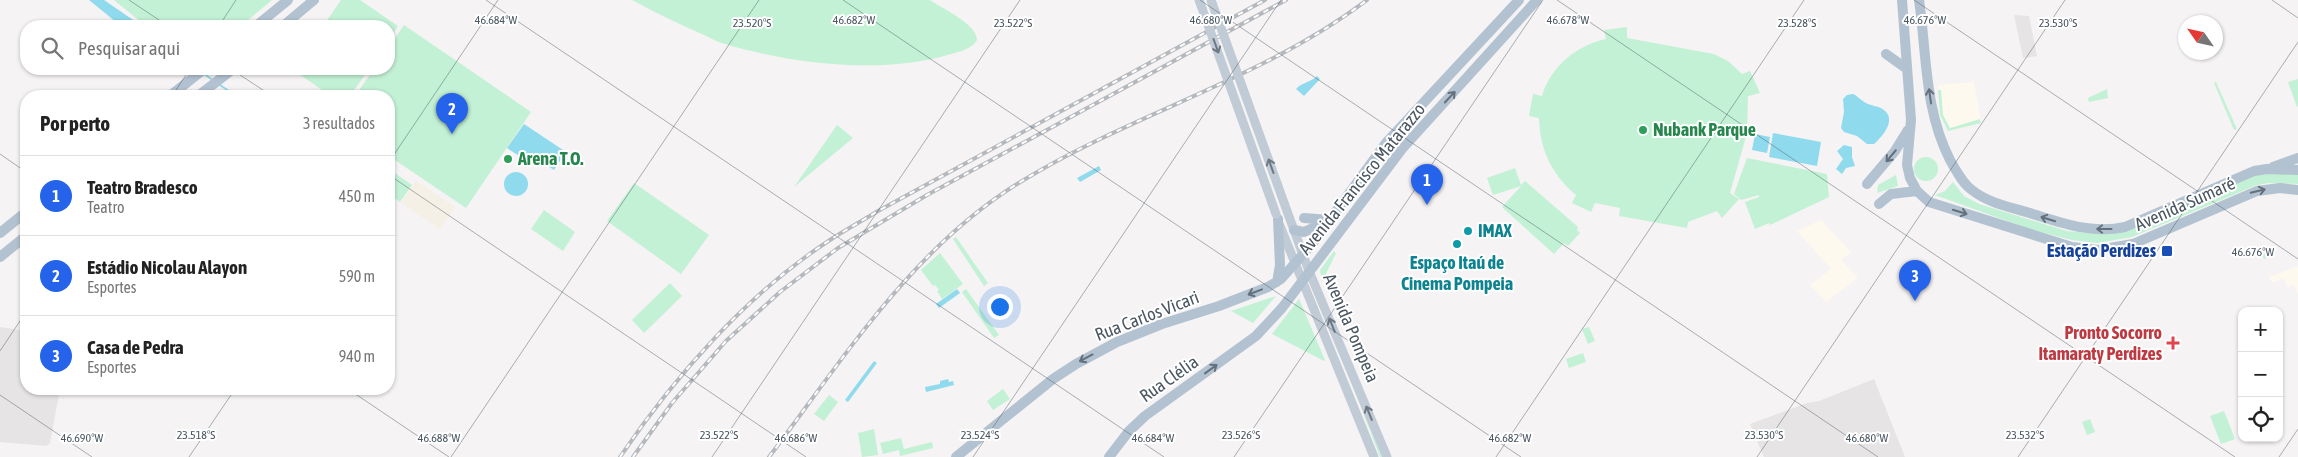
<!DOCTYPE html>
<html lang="pt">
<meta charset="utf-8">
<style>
body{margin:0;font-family:"Asap Condensed",sans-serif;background:#f6f6f6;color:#222}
.controls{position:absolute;right:15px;bottom:15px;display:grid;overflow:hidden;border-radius:10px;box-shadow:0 1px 4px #0004}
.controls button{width:45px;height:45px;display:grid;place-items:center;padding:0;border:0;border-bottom:1px solid #e0e0e0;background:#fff;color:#222;font:25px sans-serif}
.compass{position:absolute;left:2178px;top:15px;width:45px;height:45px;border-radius:50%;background:#fff;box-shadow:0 1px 4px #0004;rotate:304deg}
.you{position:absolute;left:999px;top:306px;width:18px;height:18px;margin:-12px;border:4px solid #fff;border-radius:50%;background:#1a73e8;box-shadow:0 0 0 8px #1a73e833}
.badge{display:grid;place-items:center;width:32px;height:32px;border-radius:50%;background:#2563eb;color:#fff;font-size:16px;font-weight:700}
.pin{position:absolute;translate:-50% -41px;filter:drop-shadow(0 1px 2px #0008)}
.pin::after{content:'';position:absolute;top:26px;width:18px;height:15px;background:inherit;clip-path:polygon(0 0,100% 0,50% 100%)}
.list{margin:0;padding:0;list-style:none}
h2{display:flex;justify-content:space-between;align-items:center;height:65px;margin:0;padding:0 20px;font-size:21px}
h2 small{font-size:16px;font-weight:400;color:#767676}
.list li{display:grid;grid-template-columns:32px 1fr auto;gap:15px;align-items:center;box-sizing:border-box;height:80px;padding:0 20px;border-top:1px solid #e0e0e0}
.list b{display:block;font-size:19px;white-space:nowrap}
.list p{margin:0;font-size:16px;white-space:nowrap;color:#767676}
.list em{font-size:16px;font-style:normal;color:#767676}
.icon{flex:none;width:28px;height:28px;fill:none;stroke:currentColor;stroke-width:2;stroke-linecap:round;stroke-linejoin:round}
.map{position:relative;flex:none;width:2298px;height:457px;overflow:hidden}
.search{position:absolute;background:#fff;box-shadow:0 1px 4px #0004;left:20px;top:20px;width:375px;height:55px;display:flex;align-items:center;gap:12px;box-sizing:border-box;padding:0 18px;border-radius:20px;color:#767676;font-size:19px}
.panel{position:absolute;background:#fff;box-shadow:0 1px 4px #0004;left:20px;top:90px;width:375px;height:305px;border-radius:20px}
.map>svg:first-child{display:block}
</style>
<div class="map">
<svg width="2298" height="457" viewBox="0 0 2298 457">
<rect width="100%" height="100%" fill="#f5f3f3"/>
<path fill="#fdf9ef" d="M 1974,82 L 1981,123 L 1948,131 L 1940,115 L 1938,85 Z
M 1821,220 L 1851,252 L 1841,260 L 1858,278 L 1826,302 L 1810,285 L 1831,269 L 1797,231 Z
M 2298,266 L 2298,295 L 2294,285 L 2287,287 L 2284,278 L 2272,283 L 2269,277 Z"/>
<path fill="#e6e4e5" d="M 2014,15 L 2029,16 L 2037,56 L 2023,58 Z
M 0,327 L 26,331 L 26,389 L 60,389 L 50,443 L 46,446 L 0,442 Z
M 1874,379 L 1905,457 L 1764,457 L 1750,424 L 1807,403 L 1819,401 Z"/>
<path fill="#c3f1d5" d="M 114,0 L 272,0 L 241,26 L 146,26 Z
M 341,0 L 360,0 L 398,26 L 389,40 L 389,26 L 323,26 Z
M 632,0 L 930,0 C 943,9 977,24 977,40 C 972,49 961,51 951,54 C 883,75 793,64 725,44 C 717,42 711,38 704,35 C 679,24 656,13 632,0 Z
M 404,25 L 531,112 L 466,208 L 389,156 L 389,96 L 355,96 L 374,69 L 389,69 L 389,47 Z
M 1627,27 L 1627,38 L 1714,54 L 1728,61 L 1742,74 L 1750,71 L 1760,93 L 1748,96 L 1747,133 L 1730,193 L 1739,199 L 1722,218 L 1717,211 L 1688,222 L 1687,228 L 1619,216 L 1620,208 L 1595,203 L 1591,212 L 1572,203 L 1576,195 C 1551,174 1540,149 1539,118 L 1529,116 L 1533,94 L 1542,96 C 1550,67 1577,45 1606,39 L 1604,30 Z
M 294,69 L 369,69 L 350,96 L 331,96 L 293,70 Z
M 2298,79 L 2298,106 L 2297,107 L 2288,82 Z
M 2216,82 L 2237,129 L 2234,130 L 2214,83 Z
M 2107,89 L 2108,98 L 2089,102 L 2088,98 Z
M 1938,90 L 1941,90 L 1943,115 L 1950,128 L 1980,119 L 1981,123 L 1948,131 L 1940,115 Z
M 837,125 L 853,138 L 794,187 Z
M1914 169a12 12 0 1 1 24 0a12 12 0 1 1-24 0Z
M 1747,158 L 1827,174 L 1829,197 L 1770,225 L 1769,223 L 1755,229 L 1745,202 L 1759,197 L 1759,195 L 1741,200 L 1734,194 Z
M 1515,168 L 1521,185 L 1525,181 L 1578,227 L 1577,230 L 1580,233 L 1568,246 L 1564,243 L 1554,254 L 1502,207 L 1521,186 L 1493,195 L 1487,178 Z
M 389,169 L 412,185 L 400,202 L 389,194 Z
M 2259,173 L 2298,174 L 2298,184 L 2268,183 L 2257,185 L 2132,237 L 2097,243 L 2072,240 L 2032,230 L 1935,195 L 1945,191 L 1953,182 L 1964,196 L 1979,204 L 2067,231 L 2100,234 Z
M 1896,175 L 1898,186 L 1877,193 L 1878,185 Z
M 634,183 L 709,235 L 681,274 L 607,221 Z
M 544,210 L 575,232 L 563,251 L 531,229 Z
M 956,237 L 988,283 L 984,286 L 953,239 Z
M 2273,248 L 2275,255 L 2264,259 L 2261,252 Z
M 1334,251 L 1336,253 L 1322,282 L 1320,270 Z
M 940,253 L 963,284 L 942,299 L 937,291 L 939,290 L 935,285 L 933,286 L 921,270 Z
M 670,283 L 682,296 L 644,333 L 632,320 Z
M 966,289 L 999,335 L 994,338 L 962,292 Z
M 1276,296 L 1253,323 L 1231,311 Z
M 1299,299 L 1325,360 L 1324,361 L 1272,334 Z
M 1589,327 L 1595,341 L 1588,344 L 1582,329 Z
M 1583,353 L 1586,362 L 1569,368 L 1566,359 Z
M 1352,384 L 1382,457 L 1380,457 Z
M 1003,389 L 1010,399 L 993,410 L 987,401 Z
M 829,395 L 838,402 L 824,421 L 814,414 Z
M 2224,411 L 2235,439 L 2221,444 L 2210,416 Z
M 2090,419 L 2095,432 L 2087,435 L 2082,422 Z
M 874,429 L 878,455 L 862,457 L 858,433 Z
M 901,438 L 904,449 L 932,442 L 933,448 L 900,456 L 899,450 L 883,454 L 880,443 Z"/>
<path fill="#f5f0e5" d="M 416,181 L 455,207 L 440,229 L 401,203 Z"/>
<path fill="#90daee" d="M 89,0 L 104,0 L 142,26 L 121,26 Z
M 1317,76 L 1320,79 L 1304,96 L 1296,89 C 1302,82 1310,83 1317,76 Z
M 1853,94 C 1858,96 1860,100 1866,103 C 1871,106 1880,106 1884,110 C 1897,120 1882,137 1874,144 L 1867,144 L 1857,136 L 1844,132 L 1841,128 L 1844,112 L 1843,99 L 1847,95 Z
M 524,124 L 566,152 L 554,170 L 531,155 L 527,161 L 507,148 Z
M 1773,133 L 1821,142 L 1817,166 L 1769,157 Z
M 1755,134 L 1770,137 L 1767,153 L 1752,150 Z
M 1844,145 L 1852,147 L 1852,157 L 1855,166 L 1846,168 L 1842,174 L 1836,169 L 1843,159 L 1837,151 Z
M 1099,166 L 1101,170 L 1080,182 L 1077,178 Z
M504 184a12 12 0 1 1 24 0a12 12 0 1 1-24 0Z
M 957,289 L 960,293 L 939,308 L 936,304 Z
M 874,361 L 877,363 L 848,402 L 845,400 Z
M 948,379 L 949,382 L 953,381 L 954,385 L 926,392 L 925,387 L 940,384 L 940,381 Z"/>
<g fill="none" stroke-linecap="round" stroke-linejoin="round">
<path stroke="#90daee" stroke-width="2" d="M 203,73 L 214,81
M 220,85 L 236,96"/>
<path stroke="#c1cbd6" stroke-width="9" d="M 1287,211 L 1309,271 L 1387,457
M 1280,226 L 1374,457"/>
<path stroke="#b3c2d1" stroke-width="10" d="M 1902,0 L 1911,120 L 1907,165 L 1910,178 L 1917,191 L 1929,202 L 2072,247 L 2098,250 L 2133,244 L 2257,191 L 2280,188 L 2298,190
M 1919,0 C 1927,55 1924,109 1950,160 C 1956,170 1962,183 1972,190 C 1989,204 2015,208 2036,215 C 2065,224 2094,234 2125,227 L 2254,171 L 2267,169 L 2298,170
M 256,26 L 288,0
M 283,26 L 314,0
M 1886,54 L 1907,69
M 170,96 L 204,69
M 198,96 L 233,69
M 2273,167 L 2298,158
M 1867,184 L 1895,151 L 1908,130
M 1879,204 L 1891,194 L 1917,191
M 1304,218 L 1329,220
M 1294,230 L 1304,232 L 1326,222
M 0,233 L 26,212
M 0,257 L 26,236
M 1277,282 L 1280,265 L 1278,219
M 956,457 L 1053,379 L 1076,364 L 1117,342 L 1162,324 L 1219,306 L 1268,287 L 1281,279 L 1313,243 L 1386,143 L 1519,0
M 1109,457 L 1129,431 L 1145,416 L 1256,336 L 1282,308 L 1402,149 L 1537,0"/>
<defs>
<path id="rail" d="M 620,457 C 675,376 747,294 830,240 C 845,230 862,221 878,211 L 1265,0
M 633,457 L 672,403 L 726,341 L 780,292 L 838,248 L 927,195 L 1286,0
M 769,457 C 844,358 913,247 1022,181 C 1133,113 1263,79 1367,0"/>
</defs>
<use href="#rail" stroke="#b5b8bd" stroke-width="4"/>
<use href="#rail" stroke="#fff" stroke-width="2" stroke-dasharray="5.5" stroke-linecap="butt"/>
<path stroke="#c1cbd6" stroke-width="9" d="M 1199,0 L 1276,214
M 1211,0 L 1287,211"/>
</g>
<defs><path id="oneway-shaft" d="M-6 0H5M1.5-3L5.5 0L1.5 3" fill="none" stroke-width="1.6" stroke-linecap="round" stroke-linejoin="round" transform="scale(1.25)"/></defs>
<g stroke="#6e7984">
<use href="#oneway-shaft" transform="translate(1216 46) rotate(70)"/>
<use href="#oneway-shaft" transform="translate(1271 166) rotate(-110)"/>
<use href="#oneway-shaft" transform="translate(1332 325) rotate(-112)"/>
<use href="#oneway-shaft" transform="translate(1369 413) rotate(-112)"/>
</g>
<g stroke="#64717d">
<use href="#oneway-shaft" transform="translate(1930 96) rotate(-98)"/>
<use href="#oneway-shaft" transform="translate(1450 97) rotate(-47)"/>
<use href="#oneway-shaft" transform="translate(1891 156) rotate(130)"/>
<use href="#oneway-shaft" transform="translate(2258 191) rotate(-14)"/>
<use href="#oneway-shaft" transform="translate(1960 212) rotate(17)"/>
<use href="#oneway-shaft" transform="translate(2048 219) rotate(-163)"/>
<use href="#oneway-shaft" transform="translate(2104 229) rotate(180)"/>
<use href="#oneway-shaft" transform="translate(1255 292) rotate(159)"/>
<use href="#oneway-shaft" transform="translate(1086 358) rotate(152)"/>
<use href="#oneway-shaft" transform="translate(1211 369) rotate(-36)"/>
</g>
<path fill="none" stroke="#4a5661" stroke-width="1" stroke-opacity="0.45" d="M 129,0 L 168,26M 486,0 L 1164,457M 843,0 L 1521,457M 1200,0 L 1878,457M 1557,0 L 2235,457M 1914,0 L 2298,259M 2272,0 L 2298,18M 219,26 L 236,0M 231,69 L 272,96M 172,96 L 190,69M 0,154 L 26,172M 389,162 L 498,0M 389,175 L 806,457M 0,351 L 26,312M 348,389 L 449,457M 0,395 L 92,457M 189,457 L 235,389M 451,457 L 759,0M 712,457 L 1020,0M 973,457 L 1281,0M 1234,457 L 1543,0M 1496,457 L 1804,0M 1757,457 L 2065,0M 2018,457 L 2298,42M 2279,457 L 2298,429"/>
<g fill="#2e9e5b" stroke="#fff" stroke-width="2">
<circle cx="1643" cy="130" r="5"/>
<circle cx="508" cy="159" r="5"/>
</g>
<g fill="#0f9aa8" stroke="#fff" stroke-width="2">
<circle cx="1468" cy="231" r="5"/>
<circle cx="1457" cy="244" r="5"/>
</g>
<rect fill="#1a4fb4" stroke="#fff" stroke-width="2" x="2161" y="245" width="12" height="12" rx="2.5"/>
<path fill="#e0444e" stroke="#fff" stroke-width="2" d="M2170.5 335.5h5v5h5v5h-5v5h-5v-5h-5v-5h5z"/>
<g text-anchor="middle" stroke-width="4" stroke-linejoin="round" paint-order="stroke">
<g font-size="18" font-weight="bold" fill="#27864d" stroke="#fff" text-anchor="start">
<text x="1653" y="136">Nubank Parque</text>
<text x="518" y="165">Arena T.O.</text>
</g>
<g font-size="18" fill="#4a5661" stroke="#fff">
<text transform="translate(1362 179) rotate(-51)" y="6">Avenida Francisco Matarazzo</text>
<text transform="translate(2185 204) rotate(-24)" y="6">Avenida Sumaré</text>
<text transform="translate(1147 316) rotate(-21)" y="6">Rua Carlos Vicari</text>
<text transform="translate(1351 328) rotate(67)" y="6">Avenida Pompeia</text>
<text transform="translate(1169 379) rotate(-35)" y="6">Rua Clélia</text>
</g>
<g font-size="18" font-weight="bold" fill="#0d838f" stroke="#fff" text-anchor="start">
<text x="1478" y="237">IMAX</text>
<text x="1457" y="269" text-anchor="middle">Espaço Itaú de<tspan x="1457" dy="21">Cinema Pompeia</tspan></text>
</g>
<g font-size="18" font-weight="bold" fill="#164399" stroke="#fff" text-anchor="end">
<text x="2156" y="257">Estação Perdizes</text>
</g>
<g font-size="18" font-weight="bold" fill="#be3a42" stroke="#fff" text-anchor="end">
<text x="2162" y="339">Pronto Socorro<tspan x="2162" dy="21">Itamaraty Perdizes</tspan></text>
</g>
</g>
<g font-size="12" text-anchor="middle" fill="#4a5661" stroke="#fff" stroke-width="4" stroke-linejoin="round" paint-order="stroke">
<text x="496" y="24">46.684°W</text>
<text x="854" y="24">46.682°W</text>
<text x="1568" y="24">46.678°W</text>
<text x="1211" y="24">46.680°W</text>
<text x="1925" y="24">46.676°W</text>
<text x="752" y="27">23.520°S</text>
<text x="1013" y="27">23.522°S</text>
<text x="1797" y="27">23.528°S</text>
<text x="2058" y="27">23.530°S</text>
<text x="2253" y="256">46.676°W</text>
<text x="196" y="439">23.518°S</text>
<text x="719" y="439">23.522°S</text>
<text x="980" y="439">23.524°S</text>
<text x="1241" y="439">23.526°S</text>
<text x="1764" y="439">23.530°S</text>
<text x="2025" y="439">23.532°S</text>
<text x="82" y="442">46.690°W</text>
<text x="439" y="442">46.688°W</text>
<text x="796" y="442">46.686°W</text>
<text x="1153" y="442">46.684°W</text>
<text x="1510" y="442">46.682°W</text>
<text x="1867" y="442">46.680°W</text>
</g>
</svg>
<div class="controls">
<button>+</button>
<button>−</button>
<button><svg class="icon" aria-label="locate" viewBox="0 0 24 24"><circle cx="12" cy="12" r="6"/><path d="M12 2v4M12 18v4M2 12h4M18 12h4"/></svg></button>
</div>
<svg class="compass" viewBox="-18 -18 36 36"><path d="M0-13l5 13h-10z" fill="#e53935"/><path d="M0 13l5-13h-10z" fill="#767676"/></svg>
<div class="you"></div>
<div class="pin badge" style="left:1427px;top:205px">1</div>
<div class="pin badge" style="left:452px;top:134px">2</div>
<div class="pin badge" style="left:1915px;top:301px">3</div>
<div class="search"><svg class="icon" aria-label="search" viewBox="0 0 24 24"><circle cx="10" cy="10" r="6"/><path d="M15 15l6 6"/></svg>Pesquisar aqui</div>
<section class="panel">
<h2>Por perto<small>3 resultados</small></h2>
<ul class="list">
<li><span class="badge">1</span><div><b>Teatro Bradesco</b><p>Teatro</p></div><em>450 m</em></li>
<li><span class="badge">2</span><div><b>Estádio Nicolau Alayon</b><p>Esportes</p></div><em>590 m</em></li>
<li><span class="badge">3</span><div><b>Casa de Pedra</b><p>Esportes</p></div><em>940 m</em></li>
</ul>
</section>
</div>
